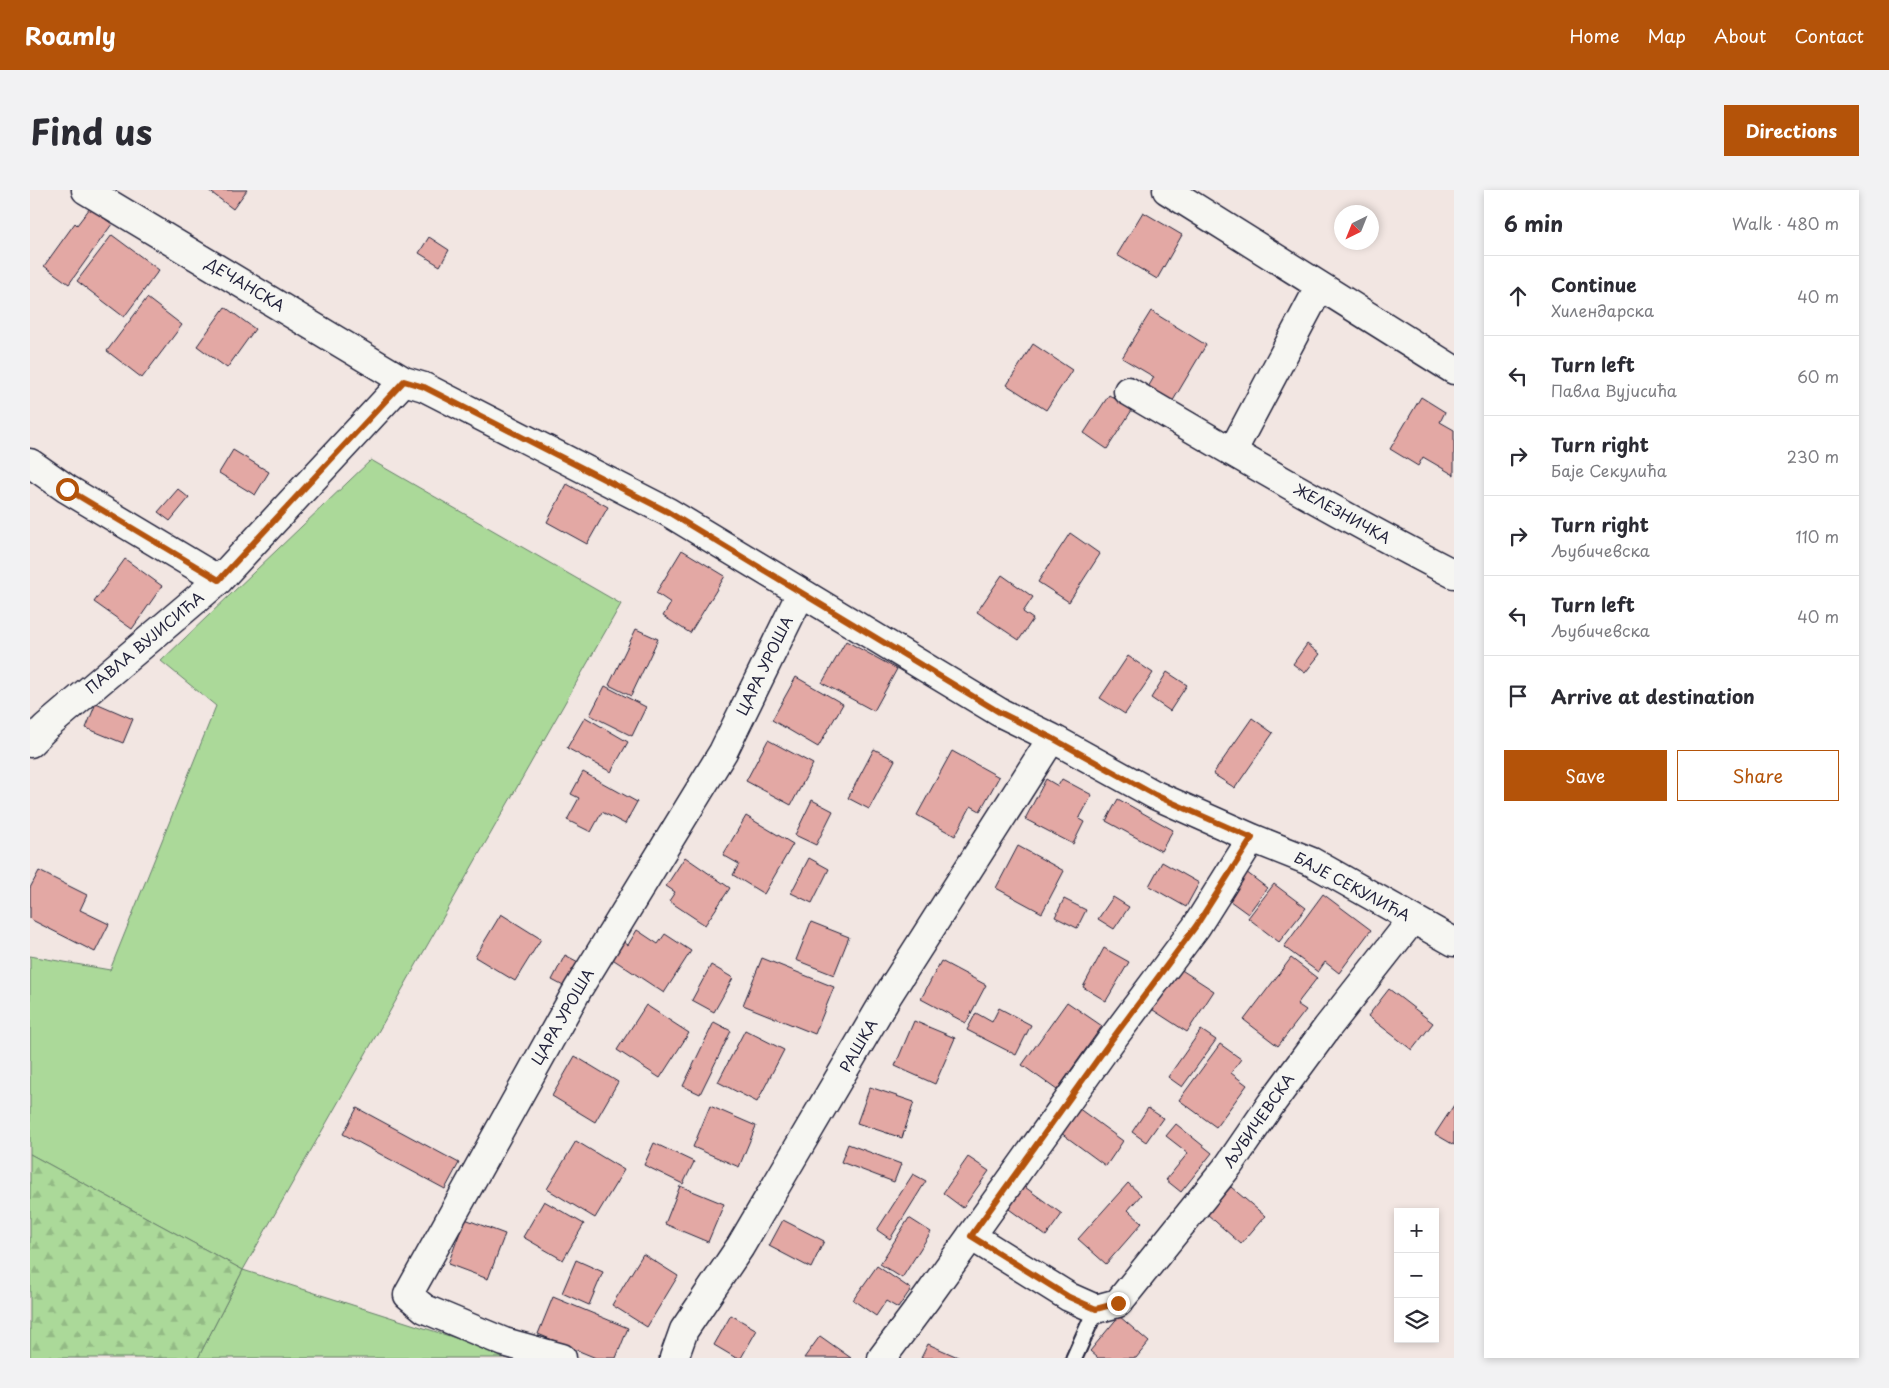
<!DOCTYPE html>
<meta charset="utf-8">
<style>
body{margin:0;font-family:"Playpen Sans",sans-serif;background:#f2f2f3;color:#2b2b33}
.controls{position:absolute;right:15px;bottom:15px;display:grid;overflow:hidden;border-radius:0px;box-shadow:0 2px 8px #0003}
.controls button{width:45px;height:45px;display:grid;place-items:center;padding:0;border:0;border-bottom:1px solid #e1e1e2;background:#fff;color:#2b2b33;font:25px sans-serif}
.compass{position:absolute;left:1304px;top:15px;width:45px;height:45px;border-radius:50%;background:#fff;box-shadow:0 2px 8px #0003;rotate:223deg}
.stop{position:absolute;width:15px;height:15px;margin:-11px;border:4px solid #b45309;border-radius:50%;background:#fff}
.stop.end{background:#b45309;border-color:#fff;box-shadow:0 1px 5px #0008}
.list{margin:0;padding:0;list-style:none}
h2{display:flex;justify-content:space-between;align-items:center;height:65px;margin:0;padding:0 20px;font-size:21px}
h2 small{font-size:16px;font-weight:400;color:#7c7c81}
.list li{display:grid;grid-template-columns:32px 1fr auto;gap:15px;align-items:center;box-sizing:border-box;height:80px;padding:0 20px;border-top:1px solid #e1e1e2}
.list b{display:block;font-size:19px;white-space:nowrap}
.list p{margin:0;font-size:16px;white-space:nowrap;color:#7c7c81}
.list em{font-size:16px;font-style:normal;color:#7c7c81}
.actions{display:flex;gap:10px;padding:15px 20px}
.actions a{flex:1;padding:11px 0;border:1px solid #b45309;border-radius:0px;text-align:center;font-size:18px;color:#b45309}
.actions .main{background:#b45309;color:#fff}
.icon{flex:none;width:28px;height:28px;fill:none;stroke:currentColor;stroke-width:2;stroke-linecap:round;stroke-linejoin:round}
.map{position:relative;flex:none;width:1424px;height:1168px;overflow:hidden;border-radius:0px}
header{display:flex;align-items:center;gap:30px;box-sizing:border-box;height:70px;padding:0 25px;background:#b45309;color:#fff}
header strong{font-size:24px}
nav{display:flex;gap:28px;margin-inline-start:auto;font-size:18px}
.intro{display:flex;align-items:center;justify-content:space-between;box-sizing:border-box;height:120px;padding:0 30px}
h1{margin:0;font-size:35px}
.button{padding:12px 22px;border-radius:0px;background:#b45309;color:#fff;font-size:18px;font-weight:700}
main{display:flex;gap:30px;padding:0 30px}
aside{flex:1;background:#fff;border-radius:0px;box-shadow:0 2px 8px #0003}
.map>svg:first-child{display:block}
</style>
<header>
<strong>Roamly</strong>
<nav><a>Home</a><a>Map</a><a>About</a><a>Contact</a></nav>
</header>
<div class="intro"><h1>Find us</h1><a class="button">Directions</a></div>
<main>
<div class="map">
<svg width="1424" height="1168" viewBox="0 0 1424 1168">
<defs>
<pattern id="forest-firs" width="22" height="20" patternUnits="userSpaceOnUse" patternTransform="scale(1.25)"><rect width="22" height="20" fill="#abd999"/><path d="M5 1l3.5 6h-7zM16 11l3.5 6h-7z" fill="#93ba85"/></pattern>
</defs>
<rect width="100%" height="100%" fill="#f2e6e2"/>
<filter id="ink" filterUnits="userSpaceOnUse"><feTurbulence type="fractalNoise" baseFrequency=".02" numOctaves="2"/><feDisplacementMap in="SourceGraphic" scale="10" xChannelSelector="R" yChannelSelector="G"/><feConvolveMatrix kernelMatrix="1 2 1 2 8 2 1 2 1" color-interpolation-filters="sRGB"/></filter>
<g filter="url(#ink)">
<path fill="#abd999" stroke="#667e6a" d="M 341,270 L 591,414 L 213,1080 L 488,1168 L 168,1168 L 213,1080 L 0,964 L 0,766 L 80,780 L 186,516 L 131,471 Z"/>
<path fill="url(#forest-firs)" stroke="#667e6a" d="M 0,964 L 213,1080 L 168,1168 L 0,1168 Z"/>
<path fill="#e3a8a4" stroke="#22223b" d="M 178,0 L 217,0 L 203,19 Z
M 60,18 L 82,34 L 39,94 L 14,76 L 45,33 L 47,35 Z
M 1113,22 L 1152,45 L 1127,89 L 1087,65 Z
M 82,45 L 129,80 L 94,127 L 47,91 Z
M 399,47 L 419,60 L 410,76 L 389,63 Z
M 117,108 L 152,135 L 112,188 L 77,161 Z
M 195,117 L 225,139 L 197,178 L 167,156 Z
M 1121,121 L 1176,155 L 1141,214 L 1117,199 L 1124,187 L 1092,168 Z
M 1003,154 L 1042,180 L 1016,220 L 977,195 Z
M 1079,205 L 1102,220 L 1077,259 L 1054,243 Z
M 1391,207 L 1415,222 L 1410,232 L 1424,240 L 1424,285 L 1393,267 L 1388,276 L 1360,259 Z
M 203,260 L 239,282 L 225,305 L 189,283 Z
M 537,294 L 578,317 L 557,354 L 517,332 Z
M 148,299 L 159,308 L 140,331 L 128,322 Z
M 1040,343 L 1070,364 L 1039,412 L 1008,392 Z
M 652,360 L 695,386 L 660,443 L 633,426 L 641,413 L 626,403 Z
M 95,369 L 132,396 L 102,439 L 64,412 Z
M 972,385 L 1003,407 L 993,422 L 1003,429 L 989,450 L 947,422 Z
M 606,439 L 628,449 L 601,506 L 579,495 Z
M 816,451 L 867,479 L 844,521 L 792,493 Z
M 1277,454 L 1290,464 L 1275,483 L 1263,474 Z
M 1098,466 L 1123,483 L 1095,524 L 1070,508 Z
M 1137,482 L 1157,495 L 1140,521 L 1121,508 Z
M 766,487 L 813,514 L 788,557 L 742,530 Z
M 575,496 L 616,517 L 602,546 L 560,525 Z
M 66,513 L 103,529 L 93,553 L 56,538 Z
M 555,527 L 598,552 L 581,582 L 537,558 Z
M 1222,528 L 1243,543 L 1205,598 L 1183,584 Z
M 738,550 L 783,574 L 761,615 L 716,591 Z
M 844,559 L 865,570 L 839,619 L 818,608 Z
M 922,561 L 969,587 L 950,621 L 941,616 L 925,646 L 887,625 Z
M 553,582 L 607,612 L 595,634 L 572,622 L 561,642 L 537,630 L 549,608 L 541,604 Z
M 1016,589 L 1028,596 L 1032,589 L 1062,605 L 1049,629 L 1054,632 L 1043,654 L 995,629 Z
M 1088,609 L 1143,640 L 1131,661 L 1076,631 Z
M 782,610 L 803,621 L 786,655 L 765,645 Z
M 716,626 L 763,654 L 734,704 L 703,685 L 709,674 L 693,665 Z
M 988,656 L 1034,681 L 1012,723 L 966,698 Z
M 655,667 L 700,698 L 675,735 L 639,711 L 645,702 L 636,696 Z
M 779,668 L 799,679 L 782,713 L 761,703 Z
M 1132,672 L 1169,693 L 1156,717 L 1119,696 Z
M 9,681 L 57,705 L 50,720 L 79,734 L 65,762 L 0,729 L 0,698 Z
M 1216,682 L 1237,698 L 1218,724 L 1196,708 Z
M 1244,694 L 1276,718 L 1249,752 L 1218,728 Z
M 1293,704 L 1341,740 L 1309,783 L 1295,772 L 1288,782 L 1254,757 Z
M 1083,707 L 1099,717 L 1084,739 L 1068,729 Z
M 1034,709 L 1056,720 L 1047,738 L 1025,727 Z
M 471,724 L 511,749 L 485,791 L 445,767 Z
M 781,732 L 819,747 L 804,785 L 766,770 Z
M 607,740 L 628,754 L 635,744 L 661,761 L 634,803 L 581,768 L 592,751 L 598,755 Z
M 1074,758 L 1099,772 L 1076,811 L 1053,797 Z
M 535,765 L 552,774 L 539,799 L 522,790 Z
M 732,768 L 804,797 L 785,844 L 713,815 Z
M 1261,768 L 1287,788 L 1267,814 L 1276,820 L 1248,856 L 1214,830 Z
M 911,771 L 956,795 L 936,833 L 891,809 Z
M 681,775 L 703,788 L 684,822 L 662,810 Z
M 1147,777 L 1184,801 L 1157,842 L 1120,818 Z
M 1359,799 L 1403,833 L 1382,860 L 1338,826 Z
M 1037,812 L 1072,836 L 1027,900 L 992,875 Z
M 616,815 L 659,843 L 630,888 L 587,860 Z
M 969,818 L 1001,835 L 986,865 L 937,840 L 946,823 L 962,832 Z
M 884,831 L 925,848 L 905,894 L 865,876 Z
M 684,832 L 701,841 L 670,904 L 653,896 Z
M 715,840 L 754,860 L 727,912 L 688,892 Z
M 1171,840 L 1186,850 L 1152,897 L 1138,887 Z
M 1190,854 L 1211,869 L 1201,883 L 1217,895 L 1186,937 L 1149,910 Z
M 545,866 L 588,892 L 565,932 L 522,906 Z
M 840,897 L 884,912 L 872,948 L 827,933 Z
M 1044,915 L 1093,951 L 1076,976 L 1027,940 Z
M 1424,915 L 1424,955 L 1405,944 Z
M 680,916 L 726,936 L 709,977 L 663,957 Z
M 327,918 L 429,973 L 415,999 L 313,944 Z
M 1118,918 L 1133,928 L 1116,952 L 1102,942 Z
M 1146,934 L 1182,963 L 1151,1002 L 1136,990 L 1158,963 L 1136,946 Z
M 546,951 L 594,980 L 565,1028 L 517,999 Z
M 624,953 L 664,972 L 653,994 L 614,975 Z
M 818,954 L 871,974 L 864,992 L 811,972 Z
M 938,967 L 959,981 L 933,1018 L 913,1003 Z
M 883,984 L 896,991 L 860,1049 L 847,1040 Z
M 988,992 L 1032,1024 L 1016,1046 L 972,1014 Z
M 1098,993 L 1111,1005 L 1098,1020 L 1112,1033 L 1076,1074 L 1048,1049 Z
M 650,996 L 694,1014 L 678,1052 L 635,1034 Z
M 1201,997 L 1235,1026 L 1211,1054 L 1177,1024 Z
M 514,1011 L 554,1034 L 533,1070 L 493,1047 Z
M 879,1028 L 901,1042 L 872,1088 L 850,1074 Z
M 435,1029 L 475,1044 L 458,1089 L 418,1074 Z
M 753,1030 L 794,1051 L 781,1078 L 739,1056 Z
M 613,1064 L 648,1086 L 617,1137 L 582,1115 Z
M 546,1070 L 573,1082 L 559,1115 L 532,1103 Z
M 847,1076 L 881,1099 L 868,1118 L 856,1111 L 846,1126 L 823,1110 Z
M 523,1107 L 598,1138 L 586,1168 L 566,1168 L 508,1144 Z
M 701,1125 L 727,1140 L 711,1168 L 706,1168 L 684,1155 Z
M 1089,1126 L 1119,1152 L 1106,1168 L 1068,1168 L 1060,1161 Z
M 790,1146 L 821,1168 L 774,1168 Z
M 898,1154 L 930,1168 L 891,1168 Z"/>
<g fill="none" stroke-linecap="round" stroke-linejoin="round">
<defs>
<path id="lane" d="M 1044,1168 L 1066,1119"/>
<path id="street" d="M 56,0 L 374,191 L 394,197 L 638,322 L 969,522 L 1022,548 L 1125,605 L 1222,648 L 1282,672 L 1424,752
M 1137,0 L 1424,180
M 1098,201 C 1205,264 1313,327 1424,384
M 1202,262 L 1290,96
M 0,273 L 37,299 L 189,390
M 0,553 L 16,537 L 189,390 L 374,191
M 941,1046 L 1039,1107 L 1066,1119 L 1088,1113 L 1199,975 L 1241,914 L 1297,838 L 1382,730
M 532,1168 L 474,1152 L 395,1119 L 378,1105 L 548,799 L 693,562 L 771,403
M 644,1168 L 654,1140 L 710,1057 L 858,805 L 1022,548
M 852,1168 L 896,1109 L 1080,852 L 1166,737 L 1222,648"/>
</defs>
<use href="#lane" stroke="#22223b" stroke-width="19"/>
<use href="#street" stroke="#22223b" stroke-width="31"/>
<use href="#lane" stroke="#f6f6f2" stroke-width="15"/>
<use href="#street" stroke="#f6f6f2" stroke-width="28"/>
</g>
</g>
<g fill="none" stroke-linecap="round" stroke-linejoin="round" filter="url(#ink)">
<path stroke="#b45309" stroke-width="6" d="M 37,299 L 189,390 L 374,191 L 394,197 L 638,322 L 969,522 L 1022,548 L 1125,605 L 1222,648 L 1166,736 L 1080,852 L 941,1046 L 1039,1107 L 1066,1119 L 1088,1113"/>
</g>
<g text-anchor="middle" stroke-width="5" stroke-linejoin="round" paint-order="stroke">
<g font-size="15" fill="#22223b" stroke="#f6f6f2">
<text transform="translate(215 95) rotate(31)" y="5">ДЕЧАНСКА</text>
<text transform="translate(1312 324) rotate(29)" y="5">ЖЕЛЕЗНИЧКА</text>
<text transform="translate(115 453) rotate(-40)" y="5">ПАВЛА ВУЈИСИЋА</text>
<text transform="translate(735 476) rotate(-64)" y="5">ЦАРА УРОША</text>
<text transform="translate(1322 697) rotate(28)" y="5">БАЈЕ СЕКУЛИЋА</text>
<text transform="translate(533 827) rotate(-60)" y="5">ЦАРА УРОША</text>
<text transform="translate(829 856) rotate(-60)" y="5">РАШКА</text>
<text transform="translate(1229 931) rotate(-55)" y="5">ЉУБИЧЕВСКА</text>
</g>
</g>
</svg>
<div class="controls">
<button>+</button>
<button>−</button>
<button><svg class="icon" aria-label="layers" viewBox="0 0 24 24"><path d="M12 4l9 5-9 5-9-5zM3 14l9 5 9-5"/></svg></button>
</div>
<svg class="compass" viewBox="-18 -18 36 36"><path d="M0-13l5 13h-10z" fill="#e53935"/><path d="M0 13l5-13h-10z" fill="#7c7c81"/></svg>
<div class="stop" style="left:37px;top:299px"></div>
<div class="stop end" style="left:1088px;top:1113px"></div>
</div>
<aside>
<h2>6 min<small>Walk · 480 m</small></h2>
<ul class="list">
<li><svg class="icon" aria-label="ahead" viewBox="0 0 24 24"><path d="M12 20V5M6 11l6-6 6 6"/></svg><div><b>Continue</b><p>Хилендарска</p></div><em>40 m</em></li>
<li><svg class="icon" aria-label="left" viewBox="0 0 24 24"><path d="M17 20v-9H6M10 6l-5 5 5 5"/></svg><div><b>Turn left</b><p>Павла Вујисића</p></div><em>60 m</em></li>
<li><svg class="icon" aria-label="right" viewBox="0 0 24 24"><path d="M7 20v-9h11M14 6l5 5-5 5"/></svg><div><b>Turn right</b><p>Баје Секулића</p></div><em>230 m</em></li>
<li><svg class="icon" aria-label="right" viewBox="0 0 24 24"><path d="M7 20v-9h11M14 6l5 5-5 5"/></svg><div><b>Turn right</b><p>Љубичевска</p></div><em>110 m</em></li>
<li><svg class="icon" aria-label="left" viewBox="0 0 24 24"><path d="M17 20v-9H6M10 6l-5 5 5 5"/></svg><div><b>Turn left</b><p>Љубичевска</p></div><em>40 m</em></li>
<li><svg class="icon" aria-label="arrive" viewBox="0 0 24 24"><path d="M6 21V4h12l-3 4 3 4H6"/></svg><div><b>Arrive at destination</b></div></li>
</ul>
<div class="actions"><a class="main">Save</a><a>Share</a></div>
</aside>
</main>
